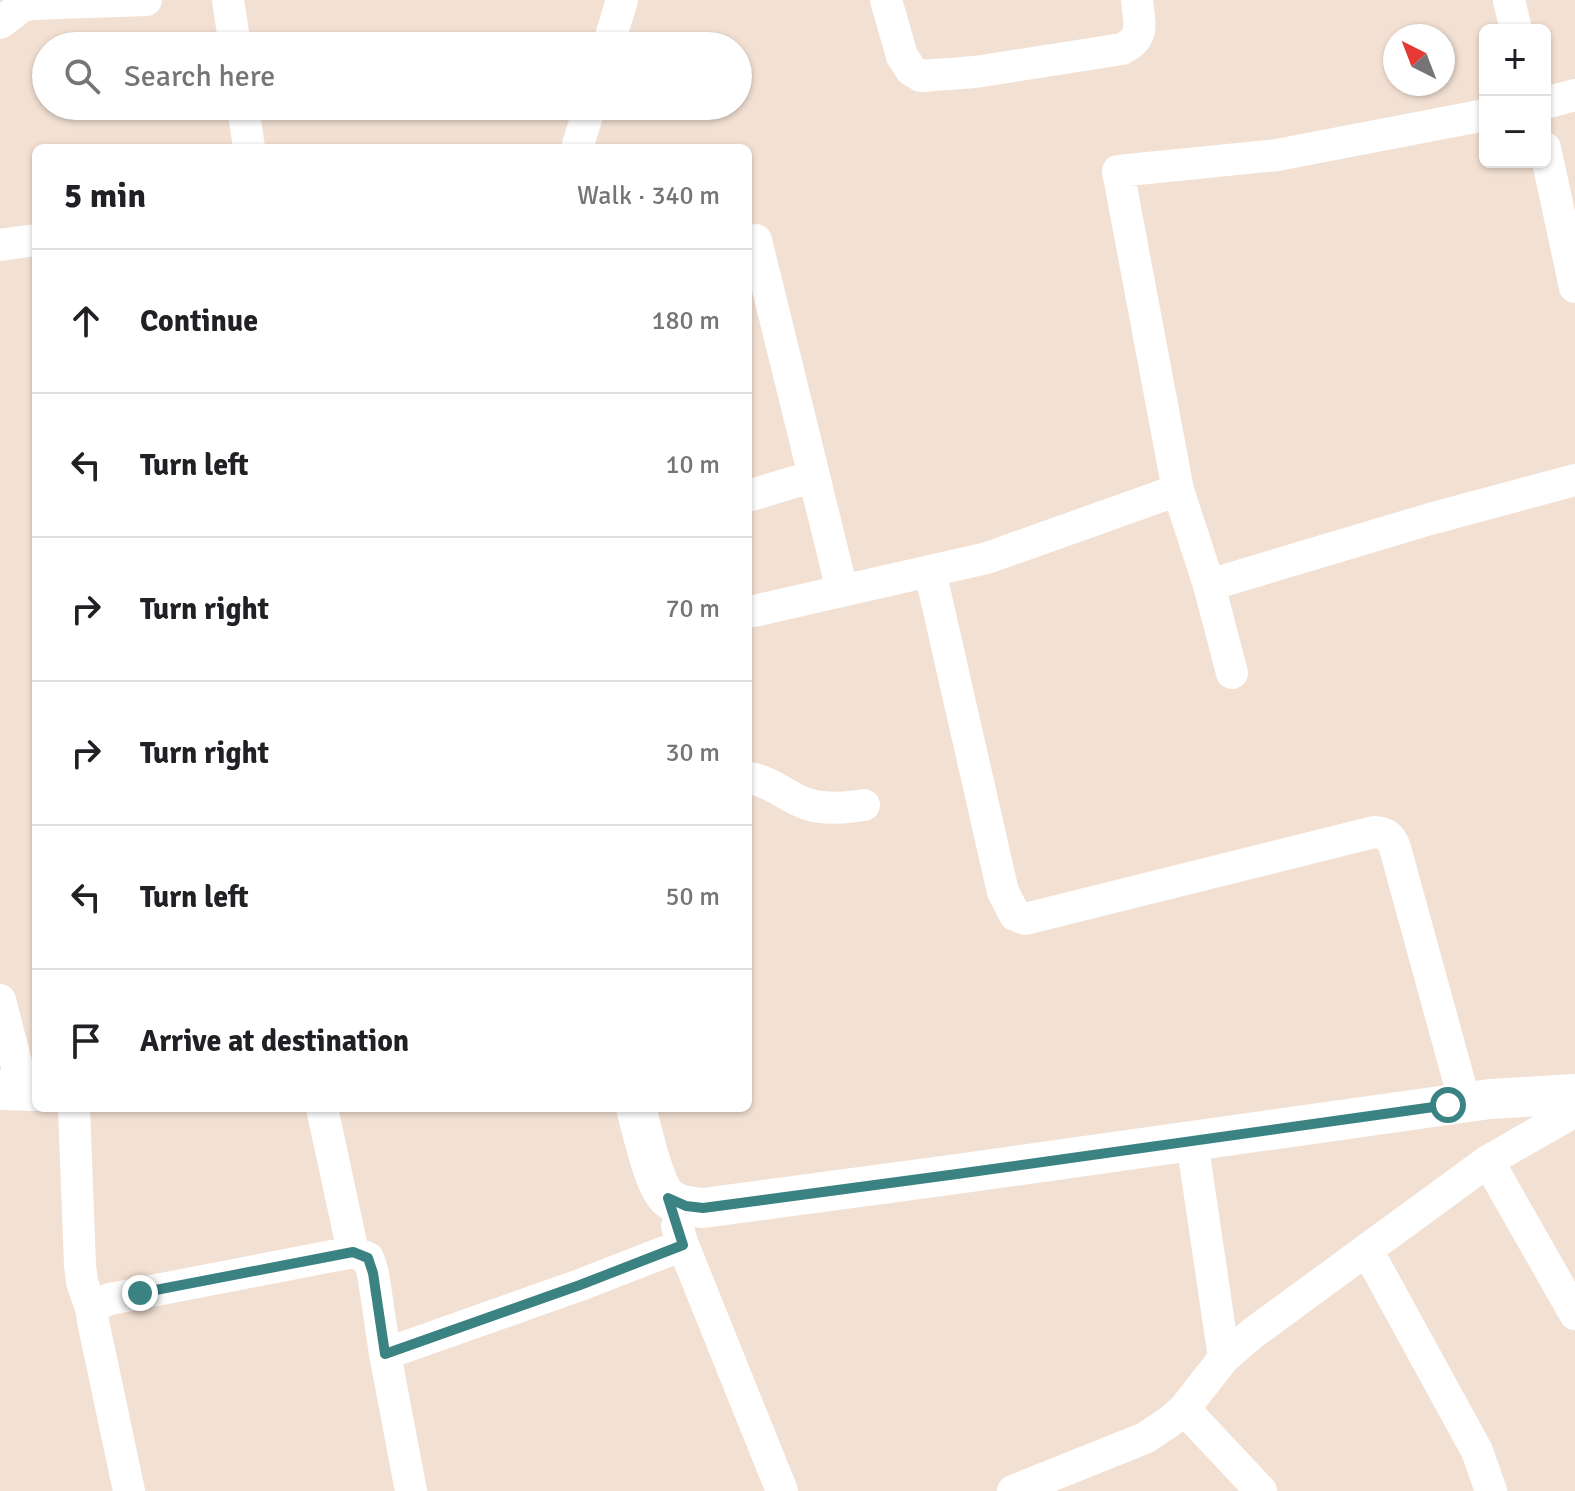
<!DOCTYPE html>
<meta charset="utf-8">
<style>
body{margin:0;font-family:Signika,sans-serif;background:#f6f6f6;color:#202124}
.controls{position:absolute;right:24px;top:24px;display:grid;overflow:hidden;border-radius:12px;box-shadow:0 2px 6px #0004}
.controls button{width:72px;height:72px;display:grid;place-items:center;padding:0;border:0;border-bottom:2px solid #e0e0e0;background:#fff;color:#202124;font:40px sans-serif}
.compass{position:absolute;left:1383px;top:24px;width:72px;height:72px;border-radius:50%;background:#fff;box-shadow:0 2px 6px #0004;rotate:318deg}
.stop{position:absolute;width:24px;height:24px;margin:-18px;border:6px solid #3b8383;border-radius:50%;background:#fff}
.stop.end{background:#3b8383;border-color:#fff;box-shadow:0 2px 8px #0008}
.list{margin:0;padding:0;list-style:none}
h2{display:flex;justify-content:space-between;align-items:center;height:104px;margin:0;padding:0 32px;font-size:34px}
h2 small{font-size:26px;font-weight:400;color:#757577}
.list li{display:grid;grid-template-columns:52px 1fr auto;gap:24px;align-items:center;box-sizing:border-box;height:144px;padding:0 32px;border-top:2px solid #e0e0e0}
.list b{display:block;font-size:30px;white-space:nowrap}
.list em{font-size:26px;font-style:normal;color:#757577}
.icon{flex:none;width:44px;height:44px;fill:none;stroke:currentColor;stroke-width:2;stroke-linecap:round;stroke-linejoin:round}
.map{position:relative;flex:none;width:1575px;height:1491px;overflow:hidden}
.search{position:absolute;background:#fff;box-shadow:0 2px 6px #0004;left:32px;top:32px;width:720px;height:88px;display:flex;align-items:center;gap:20px;box-sizing:border-box;padding:0 28px;border-radius:44px;color:#757577;font-size:30px}
.panel{position:absolute;background:#fff;box-shadow:0 2px 6px #0004;left:32px;top:144px;width:720px;height:968px;border-radius:12px}
.map>svg:first-child{display:block}
</style>
<div class="map">
<svg width="1575" height="1491" viewBox="0 0 1575 1491">
<rect width="100%" height="100%" fill="#f2e0d3"/>
<g fill="none" stroke-linecap="round" stroke-linejoin="round">
<path stroke="#fff" stroke-width="32" d="M 228,0 L 235,46
M 886,0 L 902,56 L 911,70 L 921,76 L 975,72 L 1122,49 C 1146,37 1139,24 1137,0
M 1509,0 L 1516,30
M 0,23 L 21,7 L 31,4 L 146,0
M 608,46 L 622,0
M 1545,103 L 1575,95
M 243,106 L 249,148
M 577,148 L 590,106
M 1545,148 L 1575,287
M 756,240 L 842,590
M 0,245 L 36,240
M 748,496 L 814,476
M 930,571 L 1003,892 L 1015,915 L 1025,919 L 1374,832 C 1386,833 1391,836 1395,848 L 1465,1103
M 1209,585 L 1430,519 L 1575,480
M 748,610 L 754,611 L 987,558 L 1178,490
M 1232,673 L 1209,585 L 1178,490 L 1118,171 L 1277,155 L 1485,115
M 748,778 C 770,780 786,797 807,804 C 825,810 846,808 864,805
M 0,1000 L 23,1090
M 74,1108 L 80,1265 L 82,1282 L 92,1312
M 322,1108 L 353,1252
M 1192,1141 L 1224,1358
M 1488,1161 L 1575,1314
M 677,1226 L 683,1245 L 782,1491
M 1367,1250 L 1477,1451 L 1491,1491
M 385,1354 L 580,1285 L 683,1245
M 1184,1409 L 1261,1491
M 129,1491 L 93,1321 L 92,1312 L 98,1304 L 110,1299 L 353,1252 L 368,1258 L 373,1273 L 385,1354 L 411,1491
M 1013,1491 L 1145,1438 L 1169,1422 L 1184,1409 L 1224,1358 L 1253,1333 L 1488,1161 L 1575,1111"/>
<path stroke="#fff" stroke-width="40" d="M 0,1090 L 36,1091
M 636,1108 C 642,1129 653,1183 667,1197 C 676,1206 692,1207 703,1208 L 957,1174 L 1490,1099 L 1575,1094"/>
</g>
<g fill="none" stroke-linecap="round" stroke-linejoin="round">
<path stroke="#3b8383" stroke-width="10" d="M 140,1293 L 353,1252 L 368,1258 L 373,1273 L 385,1354 L 580,1285 L 683,1245 L 668,1198 L 686,1206 L 703,1208 L 957,1174 L 1448,1105"/>
</g>
</svg>
<div class="controls">
<button>+</button>
<button>−</button>
</div>
<svg class="compass" viewBox="-18 -18 36 36"><path d="M0-13l5 13h-10z" fill="#e53935"/><path d="M0 13l5-13h-10z" fill="#757577"/></svg>
<div class="stop" style="left:1448px;top:1105px"></div>
<div class="stop end" style="left:140px;top:1293px"></div>
<div class="search"><svg class="icon" aria-label="search" viewBox="0 0 24 24"><circle cx="10" cy="10" r="6"/><path d="M15 15l6 6"/></svg>Search here</div>
<section class="panel">
<h2>5 min<small>Walk · 340 m</small></h2>
<ul class="list">
<li><svg class="icon" aria-label="ahead" viewBox="0 0 24 24"><path d="M12 20V5M6 11l6-6 6 6"/></svg><div><b>Continue</b></div><em>180 m</em></li>
<li><svg class="icon" aria-label="left" viewBox="0 0 24 24"><path d="M17 20v-9H6M10 6l-5 5 5 5"/></svg><div><b>Turn left</b></div><em>10 m</em></li>
<li><svg class="icon" aria-label="right" viewBox="0 0 24 24"><path d="M7 20v-9h11M14 6l5 5-5 5"/></svg><div><b>Turn right</b></div><em>70 m</em></li>
<li><svg class="icon" aria-label="right" viewBox="0 0 24 24"><path d="M7 20v-9h11M14 6l5 5-5 5"/></svg><div><b>Turn right</b></div><em>30 m</em></li>
<li><svg class="icon" aria-label="left" viewBox="0 0 24 24"><path d="M17 20v-9H6M10 6l-5 5 5 5"/></svg><div><b>Turn left</b></div><em>50 m</em></li>
<li><svg class="icon" aria-label="arrive" viewBox="0 0 24 24"><path d="M6 21V4h12l-3 4 3 4H6"/></svg><div><b>Arrive at destination</b></div></li>
</ul>
</section>
</div>
